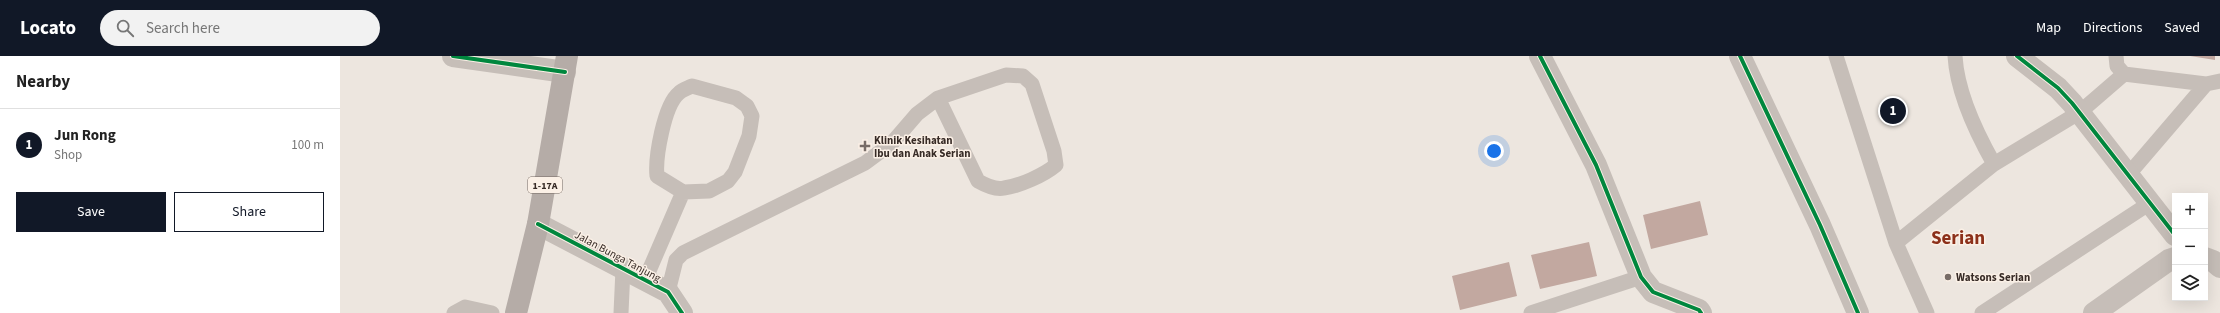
<!DOCTYPE html>
<meta charset="utf-8">
<style>
body{margin:0;font-family:"Source Sans 3",sans-serif;background:#f2f2f2;color:#222}
.controls{position:absolute;right:12px;bottom:12px;display:grid;overflow:hidden;border-radius:0px;box-shadow:0 4px 16px #0002}
.controls button{width:36px;height:36px;display:grid;place-items:center;padding:0;border:0;border-bottom:1px solid #e0e0e0;background:#fff;color:#222;font:20px sans-serif}
.you{position:absolute;left:1154px;top:95px;width:14px;height:14px;margin:-10px;border:3px solid #fff;border-radius:50%;background:#1a73e8;box-shadow:0 0 0 6px #1a73e833}
.badge{display:grid;place-items:center;width:26px;height:26px;border-radius:50%;background:#111827;color:#fff;font-size:13px;font-weight:700}
.pin{position:absolute;translate:-50% -50%;border:2px solid #fff;box-shadow:0 1px 4px #0006}
.list{margin:0;padding:0;list-style:none}
h2{display:flex;justify-content:space-between;align-items:center;height:52px;margin:0;padding:0 16px;font-size:17px}
h2 small{font-size:13px;font-weight:400;color:#767676}
.list li{display:grid;grid-template-columns:26px 1fr auto;gap:12px;align-items:center;box-sizing:border-box;height:72px;padding:0 16px;border-top:1px solid #e0e0e0}
.list b{display:block;font-size:15px;white-space:nowrap}
.list p{margin:0;font-size:13px;white-space:nowrap;color:#767676}
.list em{font-size:13px;font-style:normal;color:#767676}
.actions{display:flex;gap:8px;padding:12px 16px}
.actions a{flex:1;padding:9px 0;border:1px solid #111827;border-radius:0px;text-align:center;font-size:14px;color:#111827}
.actions .main{background:#111827;color:#fff}
.icon{flex:none;width:22px;height:22px;fill:none;stroke:currentColor;stroke-width:2;stroke-linecap:round;stroke-linejoin:round}
.map{position:relative;flex:none;width:1880px;height:257px;overflow:hidden}
header{display:flex;align-items:center;gap:24px;box-sizing:border-box;height:56px;padding:0 20px;background:#111827;color:#fff}
header strong{font-size:19px}
nav{display:flex;gap:22px;margin-inline-start:auto;font-size:14px}
.search{width:280px;height:36px;background:#f2f2f2;display:flex;align-items:center;gap:10px;box-sizing:border-box;padding:0 14px;border-radius:22px;color:#767676;font-size:15px}
main{display:flex}
aside{flex:1;background:#fff}
.map>svg:first-child{display:block}
</style>
<header>
<strong>Locato</strong>
<div class="search"><svg class="icon" aria-label="search" viewBox="0 0 24 24"><circle cx="10" cy="10" r="6"/><path d="M15 15l6 6"/></svg>Search here</div>
<nav><a>Map</a><a>Directions</a><a>Saved</a></nav>
</header>
<main>
<aside>
<h2>Nearby<small></small></h2>
<ul class="list">
<li><span class="badge">1</span><div><b>Jun Rong</b><p>Shop</p></div><em>100 m</em></li>
</ul>
<div class="actions"><a class="main">Save</a><a>Share</a></div>
</aside>
<div class="map">
<svg width="1880" height="257" viewBox="0 0 1880 257">
<rect width="100%" height="100%" fill="#ede6df"/>
<path fill="#c2a8a0" d="M 1850,0 L 1875,0 L 1875,4 Z
M 1360,145 L 1368,179 L 1311,193 L 1303,159 Z
M 1249,186 L 1257,220 L 1200,233 L 1191,199 Z
M 1169,206 L 1177,240 L 1120,254 L 1112,220 Z"/>
<g fill="none" stroke-linecap="round" stroke-linejoin="round">
<path stroke="#c6beb8" stroke-width="15" d="M 1496,0 L 1556,187 L 1587,257
M 1615,0 C 1617,35 1637,78 1654,108 L 1740,56 L 1784,18
M 1776,0 L 1777,10 L 1784,18 L 1866,28 L 1880,25
M 352,30 L 396,42 L 407,50 L 412,60 L 409,80 L 395,116 L 388,125 L 369,135 L 343,136 L 317,120 C 315,102 324,49 339,37 C 342,34 348,32 352,30 Z
M 1788,119 L 1866,28
M 1556,187 L 1654,108
M 305,224 L 343,136
M 328,236 L 336,204 L 343,197 L 525,107 L 552,87 L 577,58 L 598,42 L 666,19 L 683,20 L 692,28 L 714,95 L 716,109 C 704,119 680,130 664,132 C 655,134 645,129 638,125 L 598,42
M 114,257 L 125,251 L 152,257
M 281,257 L 283,213
M 1191,257 L 1301,221
M 1642,257 L 1810,147"/>
<path stroke="#c6beb8" stroke-width="22" d="M 113,0 L 225,16
M 1200,0 L 1256,109 L 1301,221 L 1313,236 L 1359,254 L 1361,257
M 1400,0 L 1480,169 L 1518,257
M 1677,0 L 1718,32 L 1732,47 L 1835,179
M 198,168 L 328,236 L 342,257
M 1865,202 L 1873,205 L 1880,211
M 1754,257 L 1829,204 L 1835,202"/>
<path stroke="#b5aca7" stroke-width="22" d="M 176,257 L 198,168 L 227,0"/>
<defs>
<path id="cycleway" d="M 113,0 L 225,16
M 1200,0 L 1256,109 L 1301,221 L 1313,236 L 1359,254 L 1361,257
M 1400,0 L 1480,169 L 1518,257
M 1677,0 L 1718,32 L 1732,47 L 1835,179
M 198,168 L 328,236 L 342,257"/>
</defs>
<use href="#cycleway" stroke="#fbf0e6" stroke-width="6"/>
<use href="#cycleway" stroke="#00873e" stroke-width="4"/>
</g>
<g fill="#776c67" stroke="#fbf0e6" stroke-width="1.5">
<path d="M523 84h4v4h4v4h-4v4h-4v-4h-4v-4h4z"/>
<circle cx="1608" cy="221" r="4"/>
</g>
<g text-anchor="middle" stroke-width="3" stroke-linejoin="round" paint-order="stroke">
<rect fill="#fbf0e6" stroke="#726660" stroke-width="1" x="188" y="121" width="34" height="16" rx="3"/>
<g font-size="10" font-weight="bold" fill="#372b26">
<text x="205" y="133">1-17A</text>
</g>
<g font-size="11" font-weight="bold" fill="#372b26" stroke="#fbf0e6" text-anchor="start">
<text x="534" y="88">Klinik Kesihatan<tspan x="534" dy="13">Ibu dan Anak Serian</tspan></text>
<text x="1616" y="225">Watsons Serian</text>
</g>
<g font-size="11" fill="#372b26" stroke="#fbf0e6">
<text transform="translate(278 200) rotate(28)" y="4">Jalan Bunga Tanjung</text>
</g>
<g font-size="19" font-weight="bold" fill="#8c301a" stroke="#fbf0e6">
<text x="1618" y="188">Serian</text>
</g>
</g>
</svg>
<div class="controls">
<button>+</button>
<button>−</button>
<button><svg class="icon" aria-label="layers" viewBox="0 0 24 24"><path d="M12 4l9 5-9 5-9-5zM3 14l9 5 9-5"/></svg></button>
</div>
<div class="you"></div>
<div class="pin badge" style="left:1553px;top:55px">1</div>
</div>
</main>
